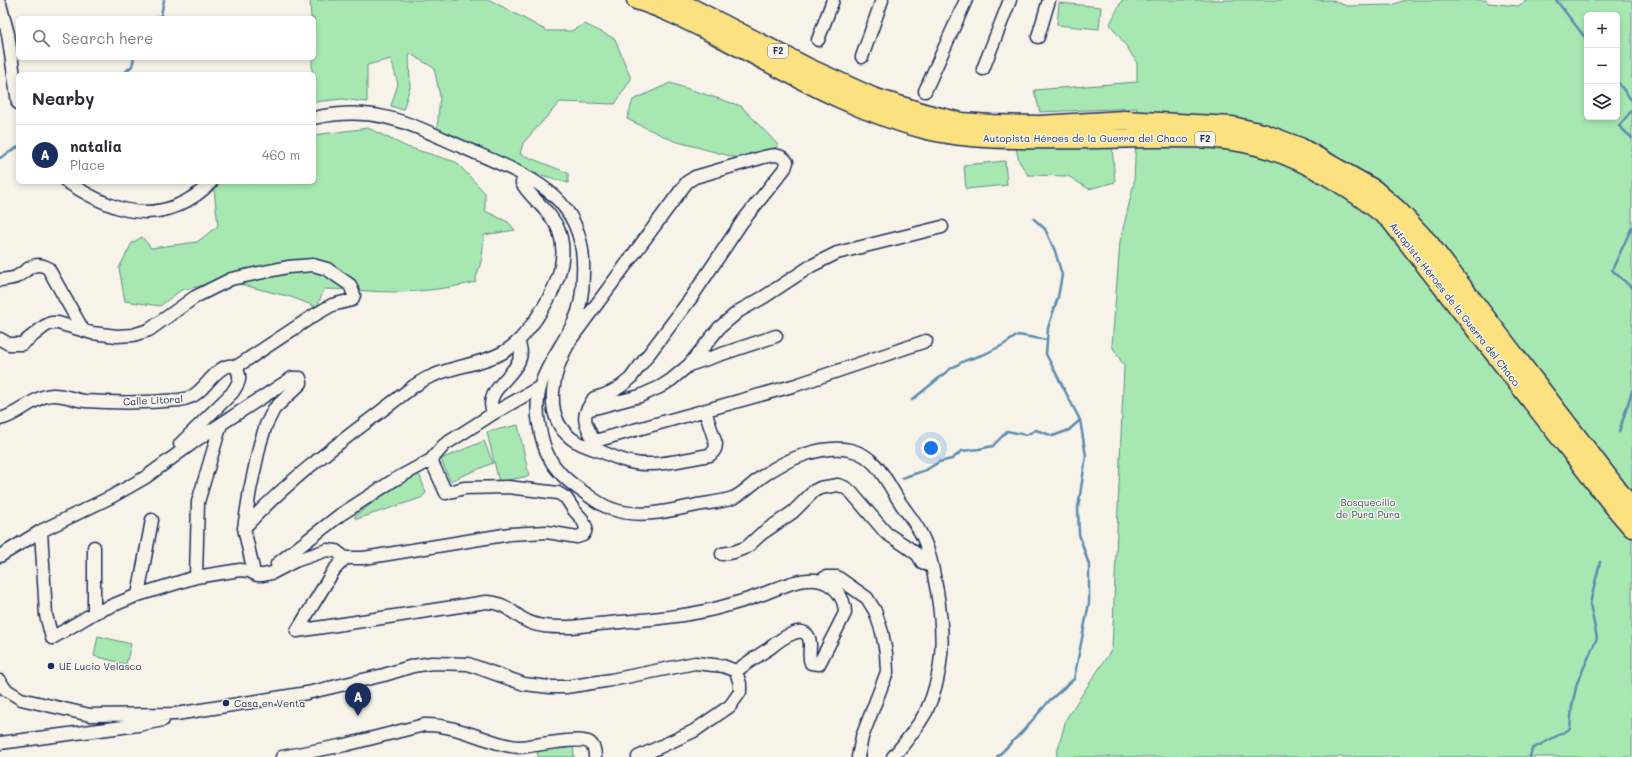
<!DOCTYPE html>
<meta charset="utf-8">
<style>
body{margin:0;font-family:Mali,sans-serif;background:#f2f2f3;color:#2b2b33}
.controls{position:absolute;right:12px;top:12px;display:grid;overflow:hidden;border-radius:6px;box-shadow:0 2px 6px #0003}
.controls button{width:36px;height:36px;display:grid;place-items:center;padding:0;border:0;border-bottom:1px solid #e1e1e2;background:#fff;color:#2b2b33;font:20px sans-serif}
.you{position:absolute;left:931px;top:448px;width:14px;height:14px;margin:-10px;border:3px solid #fff;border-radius:50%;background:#1a73e8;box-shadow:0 0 0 6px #1a73e833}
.badge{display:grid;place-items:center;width:26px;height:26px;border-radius:50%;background:#1b2f5e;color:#fff;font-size:13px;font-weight:700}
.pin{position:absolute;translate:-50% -33px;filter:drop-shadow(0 1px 2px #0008)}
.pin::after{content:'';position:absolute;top:21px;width:14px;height:12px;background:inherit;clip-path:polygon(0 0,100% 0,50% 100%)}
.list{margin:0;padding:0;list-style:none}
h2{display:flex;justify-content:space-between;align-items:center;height:52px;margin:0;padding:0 16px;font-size:17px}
h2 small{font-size:13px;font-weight:400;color:#7c7c81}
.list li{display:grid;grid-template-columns:26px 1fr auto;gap:12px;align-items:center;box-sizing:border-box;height:60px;padding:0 16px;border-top:1px solid #e1e1e2}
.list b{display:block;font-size:15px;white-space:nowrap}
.list p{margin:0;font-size:13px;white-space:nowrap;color:#7c7c81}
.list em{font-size:13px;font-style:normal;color:#7c7c81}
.icon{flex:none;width:22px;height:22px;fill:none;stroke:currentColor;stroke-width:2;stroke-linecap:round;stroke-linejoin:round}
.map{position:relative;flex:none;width:1632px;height:757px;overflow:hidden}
.search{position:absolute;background:#fff;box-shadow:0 2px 6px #0003;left:16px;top:16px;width:300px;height:44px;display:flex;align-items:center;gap:10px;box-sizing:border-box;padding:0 14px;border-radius:6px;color:#7c7c81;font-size:15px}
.panel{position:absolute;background:#fff;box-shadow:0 2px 6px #0003;left:16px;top:72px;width:300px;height:112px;border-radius:6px}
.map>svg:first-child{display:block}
</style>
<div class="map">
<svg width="1632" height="757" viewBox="0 0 1632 757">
<rect width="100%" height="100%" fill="#f7f3e8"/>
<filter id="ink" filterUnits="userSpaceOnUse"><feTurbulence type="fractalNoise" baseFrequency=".025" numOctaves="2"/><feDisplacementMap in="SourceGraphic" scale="8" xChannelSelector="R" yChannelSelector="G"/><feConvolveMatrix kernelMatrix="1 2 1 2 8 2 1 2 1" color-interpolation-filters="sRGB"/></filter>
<g filter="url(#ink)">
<path fill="#a7e8b2" stroke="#618c88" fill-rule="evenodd" d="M 310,0 L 490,0 L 547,31 L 571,31 L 585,24 L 615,39 L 631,79 L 615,104 L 560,102 L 523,143 L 520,154 L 568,173 L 568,183 L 512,166 L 437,130 L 440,96 L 434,68 L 409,53 L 410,87 L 403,110 L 391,106 L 398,84 L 391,59 L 367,65 L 367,102 L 342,99 L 314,102 L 314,74 L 312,74 L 312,58 L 314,58 L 314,18 L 311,18 Z
M 1122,0 L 1330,0 L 1347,6 L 1392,5 L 1405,0 L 1486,0 L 1488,3 L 1518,6 L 1528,0 L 1632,0 L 1632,757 L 1056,757 L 1066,719 L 1112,649 L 1124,366 L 1112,346 L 1120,242 L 1134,183 L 1137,108 L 1040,112 L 1034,90 L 1137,82 L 1137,63 L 1127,47 L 1110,24 ZM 1587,15 L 1617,15 L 1617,117 L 1587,117 Z
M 1059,3 L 1101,7 L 1099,29 L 1057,25 Z
M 670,83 L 741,106 L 779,146 L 745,160 L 674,141 L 627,119 L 633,100 Z
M 368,128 L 407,147 L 456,162 L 485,193 L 485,211 L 508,222 L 515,230 L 484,235 L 482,258 L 475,282 C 453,288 418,292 395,292 C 371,292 348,289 324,289 L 317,307 L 291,297 L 227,281 L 181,290 L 160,306 L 125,301 L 119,268 L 132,243 L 142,237 L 151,248 L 197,242 L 218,226 L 214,189 L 222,182 L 314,182 L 314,135 Z
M 1112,147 L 1115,182 L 1089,189 L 1068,176 L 1028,175 L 1019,161 L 1016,148 Z
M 1005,161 L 1007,185 L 966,189 L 964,165 Z
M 518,425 L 529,476 L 499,482 L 487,432 Z
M 484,441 L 493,463 L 450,481 L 441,459 Z
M 415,471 L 420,476 L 426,493 L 421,498 L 357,519 L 354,517 Z
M 98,636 L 131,644 L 126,664 L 94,656 Z
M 573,744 L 574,757 L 538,757 L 537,748 Z"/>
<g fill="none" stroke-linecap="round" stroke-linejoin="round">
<path stroke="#5c8cb1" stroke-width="2.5" d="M 1556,0 L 1587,40
M 156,18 L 161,15 L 164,0
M 123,74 L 132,66 L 134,58
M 1617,81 L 1632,101
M 1632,110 L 1619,126 L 1632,138
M 1632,154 L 1632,156
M 0,158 L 18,147
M 1632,227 L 1612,270 L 1632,288
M 912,400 L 950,369 L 964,361 L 985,354 L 1003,345 L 1018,335 L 1047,340
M 1619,432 L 1632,391
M 902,478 L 926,470 L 939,462 L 952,459 L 962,451 L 979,449 L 993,446 L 1007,431 L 1026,435 L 1036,430 L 1053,436 L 1069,430 L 1080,420
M 997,757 L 1022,732 L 1050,700 L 1074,679 L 1089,603 L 1089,565 L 1079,534 L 1078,508 L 1086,456 L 1080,420 L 1046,354 L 1048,328 L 1058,297 L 1062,275 L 1055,251 L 1045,229 L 1034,219
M 1530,757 L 1532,749 L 1570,729 L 1572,706 L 1577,683 L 1597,638 L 1590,604 L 1600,562"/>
<defs>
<path id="minor" d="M 0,4 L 8,34 L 18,103
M 1038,37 L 1049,0
M 818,40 L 833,0
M 862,57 L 882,0
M 983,69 L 1010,0
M 925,91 L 966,0
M 314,118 C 378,104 411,125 467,149 C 528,176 587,195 583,274 C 583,290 581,307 574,322 C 556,358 531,380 539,424 C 541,436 544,449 550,459 C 558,474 571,484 585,493 C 593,499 602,506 612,509 C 640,519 669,511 697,505 C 708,503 722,502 733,498 C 744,493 753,483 763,476 C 785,460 821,444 850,450 C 874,455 884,476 896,496 C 903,508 913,519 920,532 C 930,550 933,571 937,591 C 944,634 945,671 926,712 C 917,728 905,743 893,757
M 67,182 C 100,203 137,222 176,206 C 190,200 201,193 211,182
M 0,280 C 5,279 12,279 16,277 C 29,270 33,260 48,268 L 83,330
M 0,339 L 9,344 L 22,344 L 45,326 L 51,323 L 58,323 L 92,333 L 117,336 L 133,335 L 149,330 L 195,297 L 231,279 L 288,267 L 313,265 L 327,269 L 350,285 L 354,295 L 352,300 L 332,305 L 313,316 L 236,367
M 689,365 L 719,328 L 739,311 L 764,297 L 811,266 L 837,253 L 942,227
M 587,410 L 594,398 C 608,395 619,389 630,379 L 691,298 L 742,222 L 785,168 L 787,162 C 781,153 772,155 764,157 L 695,177 L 687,182 L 571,339 C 554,368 540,415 572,439 C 581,445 591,448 600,451 C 616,458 633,465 650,464 C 670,464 691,458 710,455 C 714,452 716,449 716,444 L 705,411
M 494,413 C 478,388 534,369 518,343
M 0,419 C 19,415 34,396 52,395 C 63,394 74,400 85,401 C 115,403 148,403 179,400 C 186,399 193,397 198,392 C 208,384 222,360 236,367 C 242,378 239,383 232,393 L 180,444
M 595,441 L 796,385 L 926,341
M 595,448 C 595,435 580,424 587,410 L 640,396 L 660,387 L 671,380 L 689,365 L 776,336
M 244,528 C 294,473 356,431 414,386 C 419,383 424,379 430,377 C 453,366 479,365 502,353 C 517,345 526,333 536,319 C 553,294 570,262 559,231 C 552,212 533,201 522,183 L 524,176
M 41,531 L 46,615 L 52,638 L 94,613 L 138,595 L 196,577 L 240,570 L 249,571 L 257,575 L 263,575 L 272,573 L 295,561 L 327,550 L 336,551 L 345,558 L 364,558 L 510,534 L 547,532 L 577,537 L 583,535 L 585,532 L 586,527 L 582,519 L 574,510 L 566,498 L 558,493 L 508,487 L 464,488 L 446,493 L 431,460
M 722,554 L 734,552 L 747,547 L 761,534 L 793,512 L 814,491 L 820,488 L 838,485 L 844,487 L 851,492 L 886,533 L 906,546 L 918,555 L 922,562 L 932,567
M 0,556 L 41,531 L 111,497 L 146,477 L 198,439 L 292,378 L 300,378 L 301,383 L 274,409 L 266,425 L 260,444 L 250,490 L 244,528 L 254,573
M 277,564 L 340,515 L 394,480 L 431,460 L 444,445 L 494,413 L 540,387
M 196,577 L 198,502 L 221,424
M 820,581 L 826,577 L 837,577 L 867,598 L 875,611 L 882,632 L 886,653 L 887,672 L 862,737 L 858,757
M 138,595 L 152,520
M 94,613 L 94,547
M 297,631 L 486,602 C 504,602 511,612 525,620 C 539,628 556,627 572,627 C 618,621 669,620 714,609 C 729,605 745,601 760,595 C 778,589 796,578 816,580 C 833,582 845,597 845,613 L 819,664 L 811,663 C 807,654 813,644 808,636 C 805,631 798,631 794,633 C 785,636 777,642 770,648 C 759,655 747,663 736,671
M 297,631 L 334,570 L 345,558
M 0,681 L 5,689 L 21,699 L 90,715 L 176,714 L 307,693 L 384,675 L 413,666 L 432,663 L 468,664 L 524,684 L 550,687 L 566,687 L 611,680 L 695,663 L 723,666 L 736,671 L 740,684 L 740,692 L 730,706 L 694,731 L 638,757
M 0,743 L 138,725 L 163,720
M 282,757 L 345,745 L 424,725 C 447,724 470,734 492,741 C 501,744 511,747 520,747 C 533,746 581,736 590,743 C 594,746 595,752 595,757"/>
<path id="highway" d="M 636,0 C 662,8 686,20 710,32 C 781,68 850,111 927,130 C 957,137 988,139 1019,139 C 1064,140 1108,139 1153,138 C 1188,138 1223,137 1257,146 C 1307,159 1351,188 1390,220 L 1614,507 L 1632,528
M 671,0 L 694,9 L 809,68 L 873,97 L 928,114 L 961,122 L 992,124 L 1040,125 L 1124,120 L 1232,126 L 1263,133 L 1300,147 L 1374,189 L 1398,210 L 1429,243 L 1632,508"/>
</defs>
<use href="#minor" stroke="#1b2f5e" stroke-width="15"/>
<use href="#highway" stroke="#1b2f5e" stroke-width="21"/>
<use href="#minor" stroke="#f7f3e8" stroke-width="12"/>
<use href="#highway" stroke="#fbe180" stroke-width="18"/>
</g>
</g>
<g fill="#1b2f5e" stroke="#f7f3e8" stroke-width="1.5">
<circle cx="51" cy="666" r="4"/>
<circle cx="226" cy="703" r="4"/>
</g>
<g text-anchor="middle" stroke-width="3" stroke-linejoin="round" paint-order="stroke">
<g fill="#f7f3e8" stroke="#5d6a87" stroke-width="1">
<rect x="768" y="44" width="20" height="14" rx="3"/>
<rect x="1195" y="132" width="20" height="14" rx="3"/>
</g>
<g font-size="9" font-weight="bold" fill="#1b2f5e">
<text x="778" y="54">F2</text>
<text x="1205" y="142">F2</text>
</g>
<g font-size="10" fill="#1b2f5e" stroke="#f7f3e8">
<text x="1085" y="142">Autopista Héroes de la Guerra del Chaco</text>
<text transform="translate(1455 304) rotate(52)" y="4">Autopista Héroes de la Guerra del Chaco</text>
<text transform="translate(153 400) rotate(-3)" y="4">Calle Litoral</text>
</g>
<g font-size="10" fill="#37546f" stroke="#f7f3e8">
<text x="1368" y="506">Bosquecillo<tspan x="1368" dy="12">de Pura Pura</tspan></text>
</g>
<g font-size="10" fill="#1b2f5e" stroke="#f7f3e8" text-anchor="start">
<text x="59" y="670">UE Lucio Velasco</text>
<text x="234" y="707">Casa en Venta</text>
</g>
</g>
</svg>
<div class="controls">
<button>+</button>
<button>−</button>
<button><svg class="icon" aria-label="layers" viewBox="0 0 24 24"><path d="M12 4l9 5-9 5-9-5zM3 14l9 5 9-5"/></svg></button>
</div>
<div class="you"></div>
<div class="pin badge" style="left:358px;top:716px">A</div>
<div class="search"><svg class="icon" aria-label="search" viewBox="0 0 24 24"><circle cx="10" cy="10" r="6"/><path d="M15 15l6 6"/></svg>Search here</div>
<section class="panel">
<h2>Nearby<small></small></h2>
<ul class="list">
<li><span class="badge">A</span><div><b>natalia</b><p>Place</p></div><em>460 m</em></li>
</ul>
</section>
</div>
